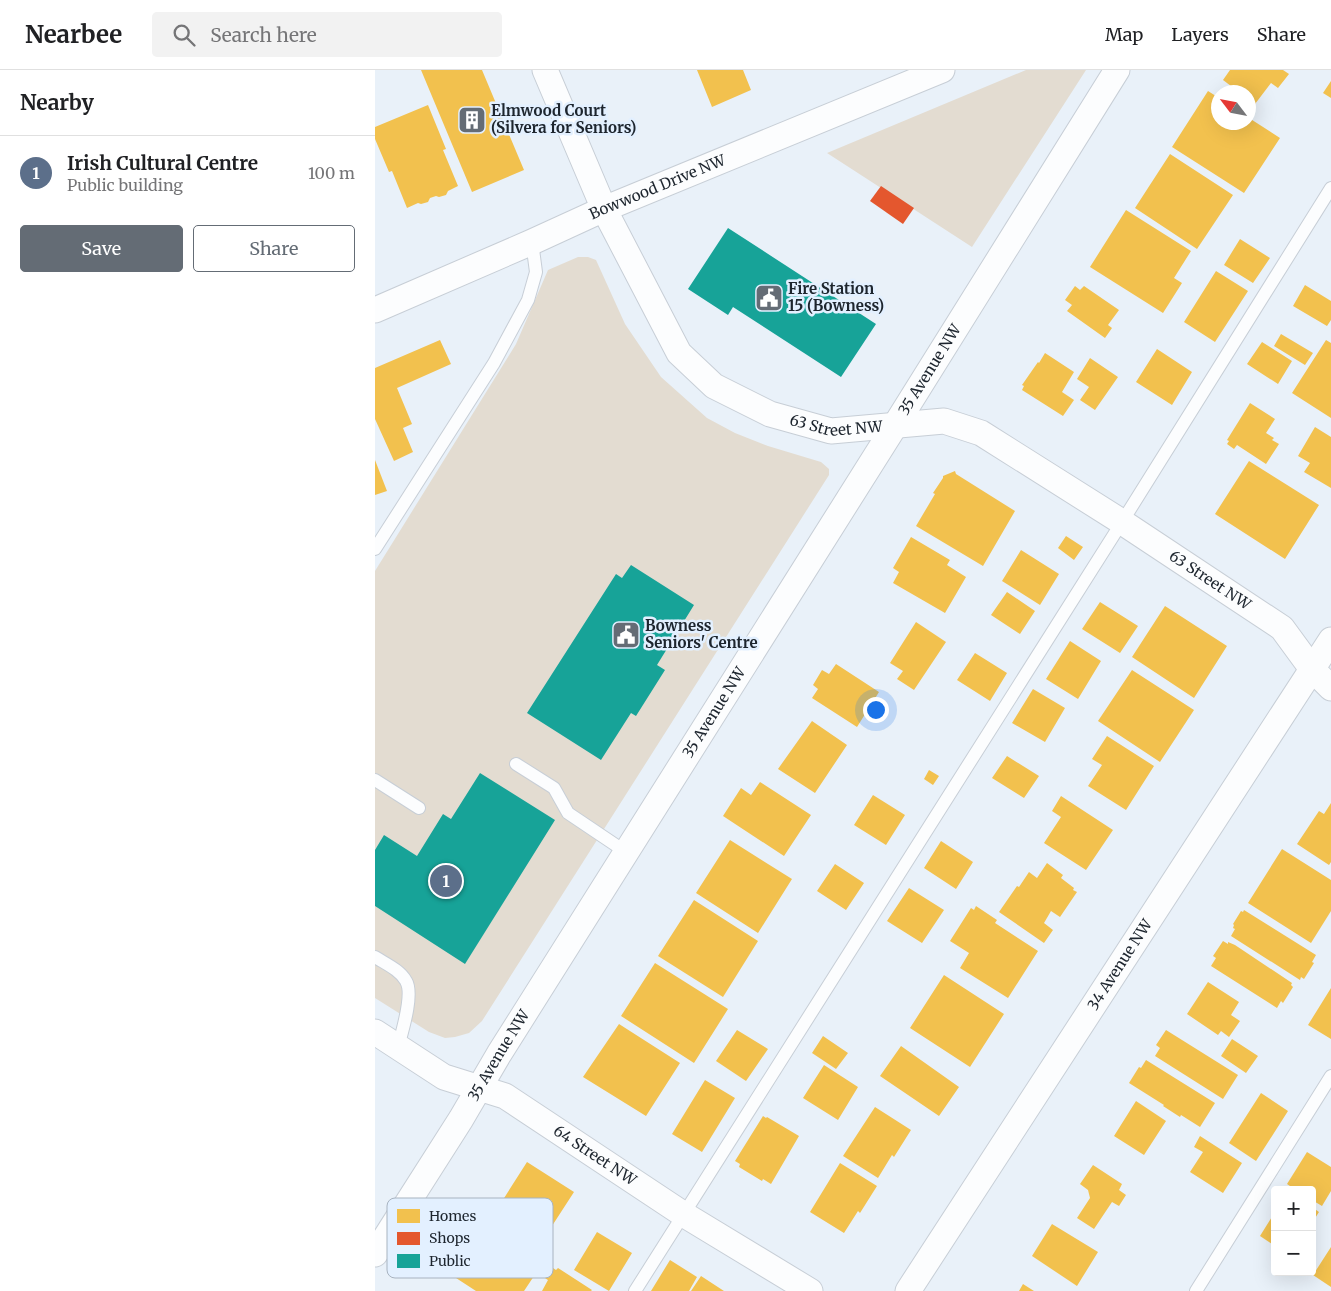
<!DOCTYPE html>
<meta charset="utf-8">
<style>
body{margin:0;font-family:Merriweather,serif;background:#f2f2f2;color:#202124}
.controls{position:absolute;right:15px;bottom:15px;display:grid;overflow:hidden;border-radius:5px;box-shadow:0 5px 20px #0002}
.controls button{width:45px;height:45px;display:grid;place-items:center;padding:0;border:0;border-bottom:1px solid #e0e0e0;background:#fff;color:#202124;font:25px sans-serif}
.compass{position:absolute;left:836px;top:15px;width:45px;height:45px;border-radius:50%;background:#fff;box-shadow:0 5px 20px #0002;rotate:302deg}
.you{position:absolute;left:500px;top:639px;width:18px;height:18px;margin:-12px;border:4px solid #fff;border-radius:50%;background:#1a73e8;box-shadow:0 0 0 8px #1a73e833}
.badge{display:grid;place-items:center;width:32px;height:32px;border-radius:50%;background:#646c75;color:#fff;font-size:16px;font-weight:700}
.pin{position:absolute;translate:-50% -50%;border:2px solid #fff;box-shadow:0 1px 5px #0006}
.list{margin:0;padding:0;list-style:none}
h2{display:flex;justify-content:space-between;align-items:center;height:65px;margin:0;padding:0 20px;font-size:21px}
h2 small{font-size:16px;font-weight:400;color:#757577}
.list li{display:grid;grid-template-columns:32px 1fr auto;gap:15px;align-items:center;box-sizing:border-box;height:75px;padding:0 20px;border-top:1px solid #e0e0e0}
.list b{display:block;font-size:19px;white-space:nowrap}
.list p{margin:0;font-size:16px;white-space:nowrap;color:#757577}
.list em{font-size:16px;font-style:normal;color:#757577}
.actions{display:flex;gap:10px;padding:15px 20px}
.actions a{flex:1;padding:11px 0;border:1px solid #646c75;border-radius:5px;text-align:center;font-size:18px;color:#646c75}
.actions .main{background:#646c75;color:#fff}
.icon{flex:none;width:28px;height:28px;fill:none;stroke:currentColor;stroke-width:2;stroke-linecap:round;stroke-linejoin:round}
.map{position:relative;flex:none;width:956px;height:1221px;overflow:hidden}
header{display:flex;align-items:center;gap:30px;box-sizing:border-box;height:70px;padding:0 25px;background:#fff;border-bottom:1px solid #e0e0e0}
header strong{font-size:24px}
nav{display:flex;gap:28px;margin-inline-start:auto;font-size:18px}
.search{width:350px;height:45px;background:#f2f2f2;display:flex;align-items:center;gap:12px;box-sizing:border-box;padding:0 18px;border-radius:5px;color:#757577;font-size:19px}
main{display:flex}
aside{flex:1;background:#fff}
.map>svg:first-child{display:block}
</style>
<header>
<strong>Nearbee</strong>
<div class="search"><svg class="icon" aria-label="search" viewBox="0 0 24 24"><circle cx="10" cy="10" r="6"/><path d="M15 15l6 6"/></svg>Search here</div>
<nav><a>Map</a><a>Layers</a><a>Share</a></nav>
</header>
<main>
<aside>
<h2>Nearby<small></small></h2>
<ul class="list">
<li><span class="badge" style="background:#5c6f8a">1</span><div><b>Irish Cultural Centre</b><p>Public building</p></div><em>100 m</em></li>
</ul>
<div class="actions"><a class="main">Save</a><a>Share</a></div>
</aside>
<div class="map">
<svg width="956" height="1221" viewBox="0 0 956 1221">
<rect width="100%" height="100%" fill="#e9f1f9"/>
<path fill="#e3dcd1" d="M 651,0 L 711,0 L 597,177 L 452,83 Z
M 203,187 L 213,187 L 221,190 L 250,254 L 286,307 L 332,348 L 360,363 L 393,376 L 446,392 L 454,399 L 454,405 L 107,951 L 94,963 L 80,967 L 70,968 L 54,962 L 0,928 L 0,501 L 141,274 L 173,200 Z"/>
<path fill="#f2c14e" d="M 46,0 L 107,0 L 149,100 L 97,122 Z
M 322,0 L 368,0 L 376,20 L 337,37 Z
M 855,0 L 908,0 L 914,4 L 903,18 L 896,13 L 880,34 L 874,29 L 874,22 L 864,22 L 848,10 Z
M 956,11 L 956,28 L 948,23 Z
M 833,21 L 844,28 L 844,52 L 874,52 L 874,48 L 905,68 L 869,123 L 797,77 Z
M 53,35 L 71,79 L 68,80 L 83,116 L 73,121 L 71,125 L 64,127 L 61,126 L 55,128 L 53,132 L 46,134 L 43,133 L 32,138 L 17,101 L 14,102 L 0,69 L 0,57 Z
M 795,84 L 858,125 L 822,179 L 760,138 Z
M 751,140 L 816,181 L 799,208 L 807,213 L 788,243 L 715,197 Z
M 865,169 L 895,188 L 878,213 L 849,195 Z
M 841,201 L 873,221 L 840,272 L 809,252 Z
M 930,215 L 956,231 L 956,250 L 952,256 L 918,236 Z
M 700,216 L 705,220 L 709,216 L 744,240 L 733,255 L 737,258 L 730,268 L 692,241 L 697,235 L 690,230 Z
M 906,264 L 938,283 L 930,295 L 899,276 Z
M 65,270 L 76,294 L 22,318 L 37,354 L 28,358 L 38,382 L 19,391 L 0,349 L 0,298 Z
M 951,270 L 956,273 L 956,348 L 917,323 Z
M 887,272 L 917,291 L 903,314 L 872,294 Z
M 782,279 L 817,302 L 797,335 L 761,312 Z
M 670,283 L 699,302 L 687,322 L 699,330 L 688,346 L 647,320 L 649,316 L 647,315 L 663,292 L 664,293 Z
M 715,288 L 743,307 L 720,340 L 705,330 L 714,317 L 702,309 Z
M 875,333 L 900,349 L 891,363 L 899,368 L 897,370 L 904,374 L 891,394 L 862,375 L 859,379 L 852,374 L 854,371 L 852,370 Z
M 940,357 L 956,367 L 956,418 L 929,402 L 935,393 L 923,386 Z
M 0,390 L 12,421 L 0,425 Z
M 874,391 L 944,435 L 910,489 L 840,444 Z
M 580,401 L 581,404 L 640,441 L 608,496 L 541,456 L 560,424 L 558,423 L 568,408 L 568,406 Z
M 691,466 L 708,477 L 699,490 L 683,478 Z
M 536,467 L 575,490 L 572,495 L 591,507 L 570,543 L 518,513 L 524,502 L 518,498 Z
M 646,480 L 684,504 L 665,535 L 627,511 Z
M 632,522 L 660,541 L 645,564 L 616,545 Z
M 725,532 L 763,556 L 745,583 L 707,559 Z
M 790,536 L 852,576 L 819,628 L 757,587 Z
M 541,552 L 571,572 L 539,620 L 522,609 L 528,601 L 515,593 Z
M 695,571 L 726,591 L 703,629 L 671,609 Z
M 600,583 L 632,603 L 615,631 L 582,610 Z
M 461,594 L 504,622 L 482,657 L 437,628 L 443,619 L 438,615 L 447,600 L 454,604 Z
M 757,600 L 819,640 L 785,692 L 723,651 Z
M 658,619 L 690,638 L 670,672 L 637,653 Z
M 437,651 L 472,675 L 440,723 L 403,699 Z
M 732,666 L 779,696 L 751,740 L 713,716 L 727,695 L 717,689 Z
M 632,686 L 664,706 L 649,728 L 617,708 Z
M 554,700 L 564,706 L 558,715 L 549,709 Z
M 385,712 L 436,745 L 409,786 L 348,746 L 366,718 L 376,725 Z
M 498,725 L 530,745 L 511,775 L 479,755 Z
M 686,726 L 738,760 L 711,800 L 669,773 L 686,747 L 677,741 Z
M 956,733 L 956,792 L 954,795 L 922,774 L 944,741 L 949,744 Z
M 355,770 L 417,809 L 383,863 L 321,823 Z
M 566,771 L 598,792 L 581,819 L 549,798 Z
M 907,779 L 956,810 L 956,841 L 936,873 L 873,833 Z
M 672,793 L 688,805 L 686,808 L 699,818 L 698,820 L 702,822 L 685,847 L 676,841 L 669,853 L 678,860 L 669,873 L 624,842 L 642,816 L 644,817 L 654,802 L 662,808 Z
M 460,794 L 489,813 L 471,840 L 442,821 Z
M 534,818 L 569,840 L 547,873 L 512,851 Z
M 319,830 L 383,871 L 348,927 L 283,886 Z
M 601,836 L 622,850 L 620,853 L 663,881 L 633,928 L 585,898 L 594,883 L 575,871 L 596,838 L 599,840 Z
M 869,840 L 941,885 L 937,892 L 939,893 L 929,909 L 926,907 L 925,910 L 856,866 L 860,859 L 858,858 L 859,855 L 858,854 L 866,841 L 868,842 Z
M 848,871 L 853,874 L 853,872 L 860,875 L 917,913 L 916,915 L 918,917 L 908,933 L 906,931 L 902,938 L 836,896 L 841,888 L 838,886 Z
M 280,893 L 353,939 L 319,993 L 246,946 Z
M 569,905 L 629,944 L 595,997 L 535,958 Z
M 833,912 L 864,932 L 856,945 L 865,951 L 854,967 L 846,961 L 843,965 L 812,944 Z
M 956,918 L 956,969 L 933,955 Z
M 244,954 L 305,993 L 271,1046 L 208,1007 Z
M 362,960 L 393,979 L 371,1011 L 341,991 Z
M 791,960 L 863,1005 L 848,1029 L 780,986 L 785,978 L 781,975 Z
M 448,966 L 473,983 L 461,999 L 437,983 Z
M 857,969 L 883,986 L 871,1003 L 846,986 Z
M 526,976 L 584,1017 L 564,1046 L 505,1006 Z
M 771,990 L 840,1033 L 825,1057 L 806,1045 L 805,1047 L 788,1036 L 789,1035 L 754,1013 L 764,997 L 766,998 Z
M 449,995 L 483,1017 L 463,1050 L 428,1028 Z
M 330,1010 L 360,1028 L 327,1082 L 297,1064 Z
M 886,1023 L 913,1041 L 881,1091 L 854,1073 Z
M 761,1031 L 791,1051 L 769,1085 L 739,1066 Z
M 500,1037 L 536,1060 L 519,1087 L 517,1085 L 503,1108 L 468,1086 Z
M 388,1046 L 391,1048 L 392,1047 L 424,1066 L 396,1114 L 388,1109 L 387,1111 L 364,1097 L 365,1094 L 360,1091 Z
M 825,1066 L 867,1093 L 848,1123 L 815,1102 L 828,1082 L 819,1077 Z
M 932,1082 L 956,1097 L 956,1121 L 947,1136 L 937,1130 L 937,1120 L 921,1120 L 912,1114 Z
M 152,1092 L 199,1122 L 164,1176 L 117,1147 Z
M 465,1093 L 502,1116 L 485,1143 L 483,1141 L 469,1163 L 435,1142 Z
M 718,1095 L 747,1114 L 744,1120 L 751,1125 L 744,1136 L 737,1132 L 719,1159 L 702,1148 L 715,1128 L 713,1120 L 705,1114 Z
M 937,1137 L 944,1142 L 937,1153 Z
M 900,1142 L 900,1176 L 885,1166 Z
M 677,1154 L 723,1182 L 702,1216 L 657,1186 Z
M 222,1162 L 257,1183 L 234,1221 L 199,1200 Z
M 107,1169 L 161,1203 L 149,1221 L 101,1221 L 81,1208 Z
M 956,1177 L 956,1217 L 938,1205 Z
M 295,1190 L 322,1207 L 314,1221 L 276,1221 Z
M 172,1194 L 181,1200 L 183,1198 L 217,1220 L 216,1221 L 167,1221 L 173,1210 L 165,1205 Z
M 326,1206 L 349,1221 L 316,1221 Z
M 648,1214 L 659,1221 L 644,1221 Z"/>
<path fill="#e4572e" d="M 506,116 L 539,138 L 528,154 L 495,131 Z"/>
<path fill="#17a398" d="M 353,158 L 501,254 L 466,307 L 358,237 L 353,245 L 313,219 Z
M 256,495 L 319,535 L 282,595 L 290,600 L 261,646 L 256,643 L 226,690 L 152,643 L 241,504 L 247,508 Z
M 105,703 L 180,750 L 90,894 L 0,836 L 0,780 L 9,765 L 42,786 L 68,744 L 76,749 Z"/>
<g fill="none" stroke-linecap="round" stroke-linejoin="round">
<defs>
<path id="lane" d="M 0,479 L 119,293 L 153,230 L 161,202 L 157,172
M 141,694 L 179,718 L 193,743 L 251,782
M 0,710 L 44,738
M 0,887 C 11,894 25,900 31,911 C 39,924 27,962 23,977
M 260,1221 L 747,452 L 956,118
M 821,1221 L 956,1006"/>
<g id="street">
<path id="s1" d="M 170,0 L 229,139 L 304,283 L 339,316 L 395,344 L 456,361 L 569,351 L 606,363 L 747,452 L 907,558 L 937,599 L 956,618"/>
<path id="s2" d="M 0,240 L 157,172 L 229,139 L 567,0"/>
<path id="s3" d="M 0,962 L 69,1007 L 130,1026 L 308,1144 L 435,1221"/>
<path id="s4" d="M 0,1184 L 86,1049 L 124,984 L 521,354 L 742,0"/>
<path id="s5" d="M 533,1221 L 956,570"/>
</g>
</defs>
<use href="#lane" stroke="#c7ced6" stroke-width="14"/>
<use href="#street" stroke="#c7ced6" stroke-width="27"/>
<use href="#lane" stroke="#fcfdfe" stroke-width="12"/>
<use href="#street" stroke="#fcfdfe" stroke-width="25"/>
</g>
<defs>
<symbol id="building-square" viewBox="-11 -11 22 22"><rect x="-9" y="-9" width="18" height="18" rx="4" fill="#646c75" stroke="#e3f0ff"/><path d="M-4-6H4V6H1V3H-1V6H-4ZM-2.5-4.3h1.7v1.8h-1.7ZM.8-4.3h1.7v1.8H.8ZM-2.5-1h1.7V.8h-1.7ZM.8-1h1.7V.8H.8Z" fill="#fff"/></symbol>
<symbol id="civic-square" viewBox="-11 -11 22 22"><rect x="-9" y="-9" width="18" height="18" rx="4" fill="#646c75" stroke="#e3f0ff"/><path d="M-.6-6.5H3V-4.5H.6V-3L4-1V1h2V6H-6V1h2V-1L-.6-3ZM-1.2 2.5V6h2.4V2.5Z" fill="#fff"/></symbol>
</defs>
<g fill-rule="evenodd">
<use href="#building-square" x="81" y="34" width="32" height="32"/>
<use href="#civic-square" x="378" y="212" width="32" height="32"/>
<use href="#civic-square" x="235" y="549" width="32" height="32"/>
</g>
<g text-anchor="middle" stroke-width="5" stroke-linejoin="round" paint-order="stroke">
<g font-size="15" font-weight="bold" fill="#1d252e" stroke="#e3f0ff" text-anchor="start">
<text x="116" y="46">Elmwood Court<tspan x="116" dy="17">(Silvera for Seniors)</tspan></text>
<text x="413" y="224">Fire Station<tspan x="413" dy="17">15 (Bowness)</tspan></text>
<text x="270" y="561">Bowness<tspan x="270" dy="17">Seniors' Centre</tspan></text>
</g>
<g font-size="15" fill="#1d252e" stroke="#e3f0ff">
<text dy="5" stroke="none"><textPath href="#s2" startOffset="308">Bowwood Drive NW</textPath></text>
<text dy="5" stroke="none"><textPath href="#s4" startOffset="1044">35 Avenue NW</textPath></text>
<text dy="5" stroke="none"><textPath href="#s1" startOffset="492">63 Street NW</textPath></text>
<text dy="5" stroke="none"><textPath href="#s1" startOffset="912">63 Street NW</textPath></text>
<text dy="5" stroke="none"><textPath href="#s4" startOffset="639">35 Avenue NW</textPath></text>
<text dy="5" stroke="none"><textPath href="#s5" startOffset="389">34 Avenue NW</textPath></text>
<text dy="5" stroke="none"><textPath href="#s4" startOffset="234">35 Avenue NW</textPath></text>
<text dy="5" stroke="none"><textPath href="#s3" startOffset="254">64 Street NW</textPath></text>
</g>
</g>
<rect x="12" y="1128" width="166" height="80" rx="8" fill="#e3f0ff" stroke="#a8b3c0" stroke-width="1"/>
<rect x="22" y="1139" width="23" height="14" fill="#f2c14e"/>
<rect x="22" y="1162" width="23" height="13" fill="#e4572e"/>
<rect x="22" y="1184" width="23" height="14" fill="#17a398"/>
<g font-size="14" fill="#1d252e">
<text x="54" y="1151">Homes</text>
<text x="54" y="1173">Shops</text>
<text x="54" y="1196">Public</text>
</g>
</svg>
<div class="controls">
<button>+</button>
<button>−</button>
</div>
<svg class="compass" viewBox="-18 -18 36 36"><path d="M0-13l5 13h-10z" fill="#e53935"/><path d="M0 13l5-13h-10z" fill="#757577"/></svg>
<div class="you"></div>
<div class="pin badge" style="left:71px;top:811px;background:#5c6f8a">1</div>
</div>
</main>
